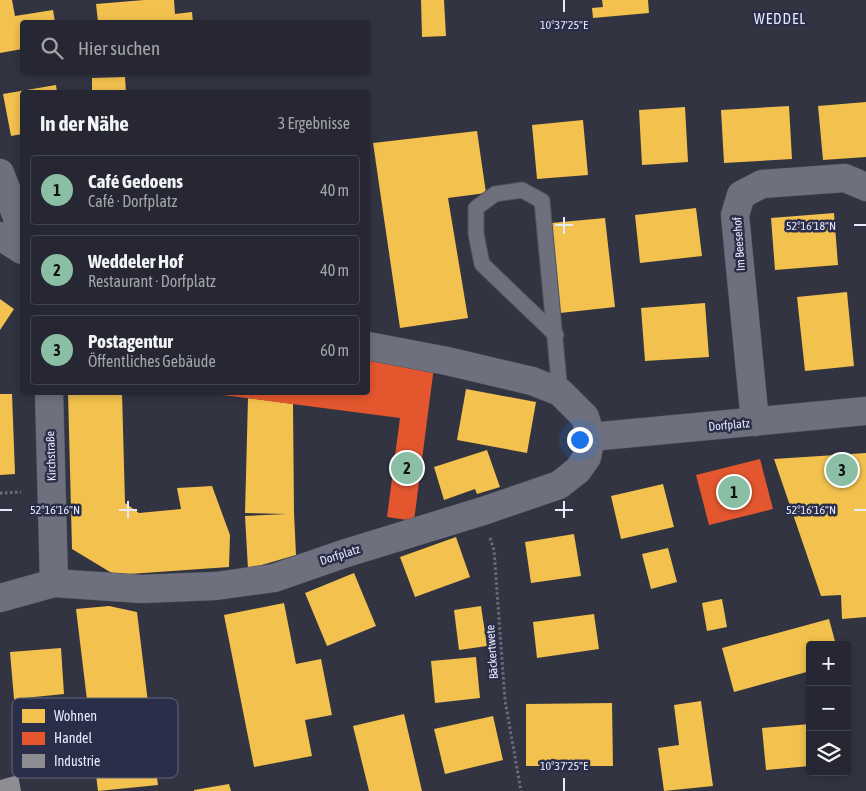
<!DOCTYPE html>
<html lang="de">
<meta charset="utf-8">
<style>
body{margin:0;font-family:"Asap Condensed",sans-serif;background:#32333e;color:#f1f3f6}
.controls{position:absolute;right:15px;bottom:15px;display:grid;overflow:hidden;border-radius:5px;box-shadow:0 2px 8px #0003}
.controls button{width:45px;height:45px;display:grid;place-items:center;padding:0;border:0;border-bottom:1px solid #42444d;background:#262732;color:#f1f3f6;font:25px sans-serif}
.you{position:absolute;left:579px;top:439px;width:18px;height:18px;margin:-12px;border:4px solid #fff;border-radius:50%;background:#1a73e8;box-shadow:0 0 0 8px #1a73e833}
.badge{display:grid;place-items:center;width:32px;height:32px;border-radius:50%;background:#8abfa5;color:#111;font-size:16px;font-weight:700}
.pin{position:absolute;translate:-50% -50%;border:2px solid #fff;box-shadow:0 1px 5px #0006}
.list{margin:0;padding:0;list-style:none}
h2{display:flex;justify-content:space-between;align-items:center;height:65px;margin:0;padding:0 20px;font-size:21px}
h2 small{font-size:16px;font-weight:400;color:#a4a5ac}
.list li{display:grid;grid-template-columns:32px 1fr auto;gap:15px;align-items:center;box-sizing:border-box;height:70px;margin:0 10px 10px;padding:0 10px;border:1px solid #42444d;border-radius:5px}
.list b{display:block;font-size:19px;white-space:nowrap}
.list p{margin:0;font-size:16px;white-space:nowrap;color:#a4a5ac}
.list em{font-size:16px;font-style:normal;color:#a4a5ac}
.icon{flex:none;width:28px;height:28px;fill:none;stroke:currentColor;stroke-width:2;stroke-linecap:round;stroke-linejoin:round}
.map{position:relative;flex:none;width:866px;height:791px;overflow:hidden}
.search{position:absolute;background:#262732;box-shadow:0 2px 8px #0003;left:20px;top:20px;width:350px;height:55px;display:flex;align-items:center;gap:12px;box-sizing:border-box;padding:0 18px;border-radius:5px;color:#a4a5ac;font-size:19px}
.panel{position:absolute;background:#262732;box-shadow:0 2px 8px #0003;left:20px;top:90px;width:350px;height:305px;border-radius:5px}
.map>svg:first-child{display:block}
</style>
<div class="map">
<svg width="866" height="791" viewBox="0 0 866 791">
<rect width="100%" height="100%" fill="#323442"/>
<path fill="#f2c14e" d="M 0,0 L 12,0 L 15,16 L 53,10 L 55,22 L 22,22 L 22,49 L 0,53 Z
M 144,0 L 174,0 L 175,14 L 192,12 L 193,22 L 98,22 L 96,4 Z
M 421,0 L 444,0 L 446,36 L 422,37 Z
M 602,0 L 648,0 L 649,13 L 593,18 L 592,8 L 603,7 Z
M 125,77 L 126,92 L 92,92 L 92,78 Z
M 56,85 L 57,92 L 22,92 L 22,134 L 11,136 L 3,94 Z
M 866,102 L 866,157 L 823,160 L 818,106 Z
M 789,106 L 792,159 L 724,163 L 721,110 Z
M 685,107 L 688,162 L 642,165 L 639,110 Z
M 583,120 L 588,175 L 537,179 L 532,125 Z
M 477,131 L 486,193 L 448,198 L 468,318 L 400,328 L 373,143 Z
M 696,208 L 702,256 L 640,263 L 635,215 Z
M 834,213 L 838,265 L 775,270 L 771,218 Z
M 605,218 L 615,307 L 560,313 L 551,223 Z
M 847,292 L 854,366 L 805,371 L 797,297 Z
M 0,299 L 14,309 L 0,330 Z
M 705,303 L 709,357 L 645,361 L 641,308 Z
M 466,389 L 536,402 L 527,453 L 457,440 Z
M 68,392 L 122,392 L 125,503 L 139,513 L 181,509 L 177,488 L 212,486 L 230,535 L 229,567 L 115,575 L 72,549 Z
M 0,394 L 12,394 L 15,474 L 0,475 Z
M 248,398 L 293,404 L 294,513 L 296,555 L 248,569 L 245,516 L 287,514 L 245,513 Z
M 487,450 L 500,487 L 477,494 L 475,489 L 444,500 L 434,467 Z
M 866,453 L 866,617 L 842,619 L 841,595 L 821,596 L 774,459 Z
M 663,484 L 674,527 L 621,539 L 611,496 Z
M 574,534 L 581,576 L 531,583 L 525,542 Z
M 456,537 L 470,577 L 415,597 L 400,557 Z
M 668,548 L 677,582 L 651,589 L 642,554 Z
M 354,573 L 376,626 L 327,646 L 305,593 Z
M 722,599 L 727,627 L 707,631 L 702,603 Z
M 284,603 L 296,664 L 321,659 L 332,715 L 305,720 L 312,756 L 254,767 L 224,615 Z
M 109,606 L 137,612 L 158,785 L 98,791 L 76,609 Z
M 481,606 L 487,646 L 459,650 L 454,610 Z
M 594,614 L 599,649 L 537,658 L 533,622 Z
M 829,619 L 836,645 L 810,645 L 810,671 L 734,692 L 722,648 Z
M 61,648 L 64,694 L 14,699 L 10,652 Z
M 476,657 L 480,698 L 435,703 L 431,661 Z
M 701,701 L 713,786 L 664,791 L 658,748 L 679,745 L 674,705 Z
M 612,703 L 613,766 L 526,766 L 526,704 Z
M 404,714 L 422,791 L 369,791 L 353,726 Z
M 493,716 L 503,760 L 445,774 L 434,729 Z
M 810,724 L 810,766 L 766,770 L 762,728 Z
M 229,784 L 231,791 L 194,791 L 194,790 Z"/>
<path fill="#e4572e" d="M 368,351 L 435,359 L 414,521 L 387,517 L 400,418 L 215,394 L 368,392 Z
M 760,459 L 773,509 L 709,525 L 696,475 Z"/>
<path fill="#8d8d92" d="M 18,775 L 21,791 L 0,791 L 0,780 Z"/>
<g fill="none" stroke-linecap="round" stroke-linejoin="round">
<defs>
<path id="service" d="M 556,335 L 482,264 L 476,234 L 476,208 L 495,194 L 522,190 L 542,201 L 560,392"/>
<path id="minor" d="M 0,173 L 22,230
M 0,236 L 22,250
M 49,392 L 54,583
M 755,422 L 735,215 L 741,195 L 762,184 L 845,178 L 866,187
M 591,437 L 866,411
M 0,598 L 54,583 L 141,589 L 216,586 L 274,578 L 343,554 L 483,511 L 559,485 L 578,470 L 587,457 L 591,437 L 585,417 L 560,392 L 532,381 L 447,361 L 368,346"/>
</defs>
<use href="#service" stroke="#50525f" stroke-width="17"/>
<use href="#minor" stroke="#50525f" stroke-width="29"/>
<path stroke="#6c6d79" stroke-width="3" stroke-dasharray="2.5 2.5" stroke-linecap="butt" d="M 0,493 L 21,492
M 490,538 L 494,550 L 505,700 L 521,791"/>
<use href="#service" stroke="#6f707e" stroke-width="15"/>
<use href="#minor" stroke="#6f707e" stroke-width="28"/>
</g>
<path fill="none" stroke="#e7e9fc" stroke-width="2" d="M 564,0 L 564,12M 564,217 L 564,234M 555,225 L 573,225M 854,225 L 866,225M 128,501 L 128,518M 564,501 L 564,518M 0,510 L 12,510M 119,510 L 137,510M 555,510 L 573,510M 854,510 L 866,510M 564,778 L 564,791"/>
<g text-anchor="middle" stroke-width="5" stroke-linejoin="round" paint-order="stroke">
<g font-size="12" fill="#e7e9fc" stroke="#2b2e49">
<text transform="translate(739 244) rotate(-94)" y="4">Im Beesehof</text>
<text transform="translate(729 425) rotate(-5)" y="4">Dorfplatz</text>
<text transform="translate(51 456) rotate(-92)" y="4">Kirchstraße</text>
<text transform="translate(340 555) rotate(-18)" y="4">Dorfplatz</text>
<text transform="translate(492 652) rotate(-94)" y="4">Bäckertwete</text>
</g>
<g font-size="15" letter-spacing="1" fill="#e7e9fc" stroke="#2b2e49">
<text x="780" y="24">WEDDEL</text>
</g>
</g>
<rect x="12" y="698" width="166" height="80" rx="8" fill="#2b2e49" stroke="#63667f" stroke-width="1"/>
<rect x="22" y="709" width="23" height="14" fill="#f2c14e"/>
<rect x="22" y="732" width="23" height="13" fill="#e4572e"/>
<rect x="22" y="754" width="23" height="14" fill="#8d8d92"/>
<g font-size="14" fill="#e7e9fc">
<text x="54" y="721">Wohnen</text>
<text x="54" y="743">Handel</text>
<text x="54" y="766">Industrie</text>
</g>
<g font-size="12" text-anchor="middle" fill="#e7e9fc" stroke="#2b2e49" stroke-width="5" stroke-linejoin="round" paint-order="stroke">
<text x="564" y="29">10°37'25"E</text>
<text x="811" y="230">52°16'18"N</text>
<text x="55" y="514">52°16'16"N</text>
<text x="811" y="514">52°16'16"N</text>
<text x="564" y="770">10°37'25"E</text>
</g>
</svg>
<div class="controls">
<button>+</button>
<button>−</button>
<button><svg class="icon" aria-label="layers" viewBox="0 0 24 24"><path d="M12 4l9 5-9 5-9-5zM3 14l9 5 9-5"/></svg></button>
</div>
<div class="you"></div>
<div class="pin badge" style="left:734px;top:492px">1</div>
<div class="pin badge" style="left:407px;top:468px">2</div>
<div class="pin badge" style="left:842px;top:470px">3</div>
<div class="search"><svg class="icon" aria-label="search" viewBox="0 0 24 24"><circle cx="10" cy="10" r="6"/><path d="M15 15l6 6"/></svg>Hier suchen</div>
<section class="panel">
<h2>In der Nähe<small>3 Ergebnisse</small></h2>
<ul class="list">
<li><span class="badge">1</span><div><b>Café Gedoens</b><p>Café · Dorfplatz</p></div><em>40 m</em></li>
<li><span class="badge">2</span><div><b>Weddeler Hof</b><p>Restaurant · Dorfplatz</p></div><em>40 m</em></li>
<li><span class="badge">3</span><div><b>Postagentur</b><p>Öffentliches Gebäude</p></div><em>60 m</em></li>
</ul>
</section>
</div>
